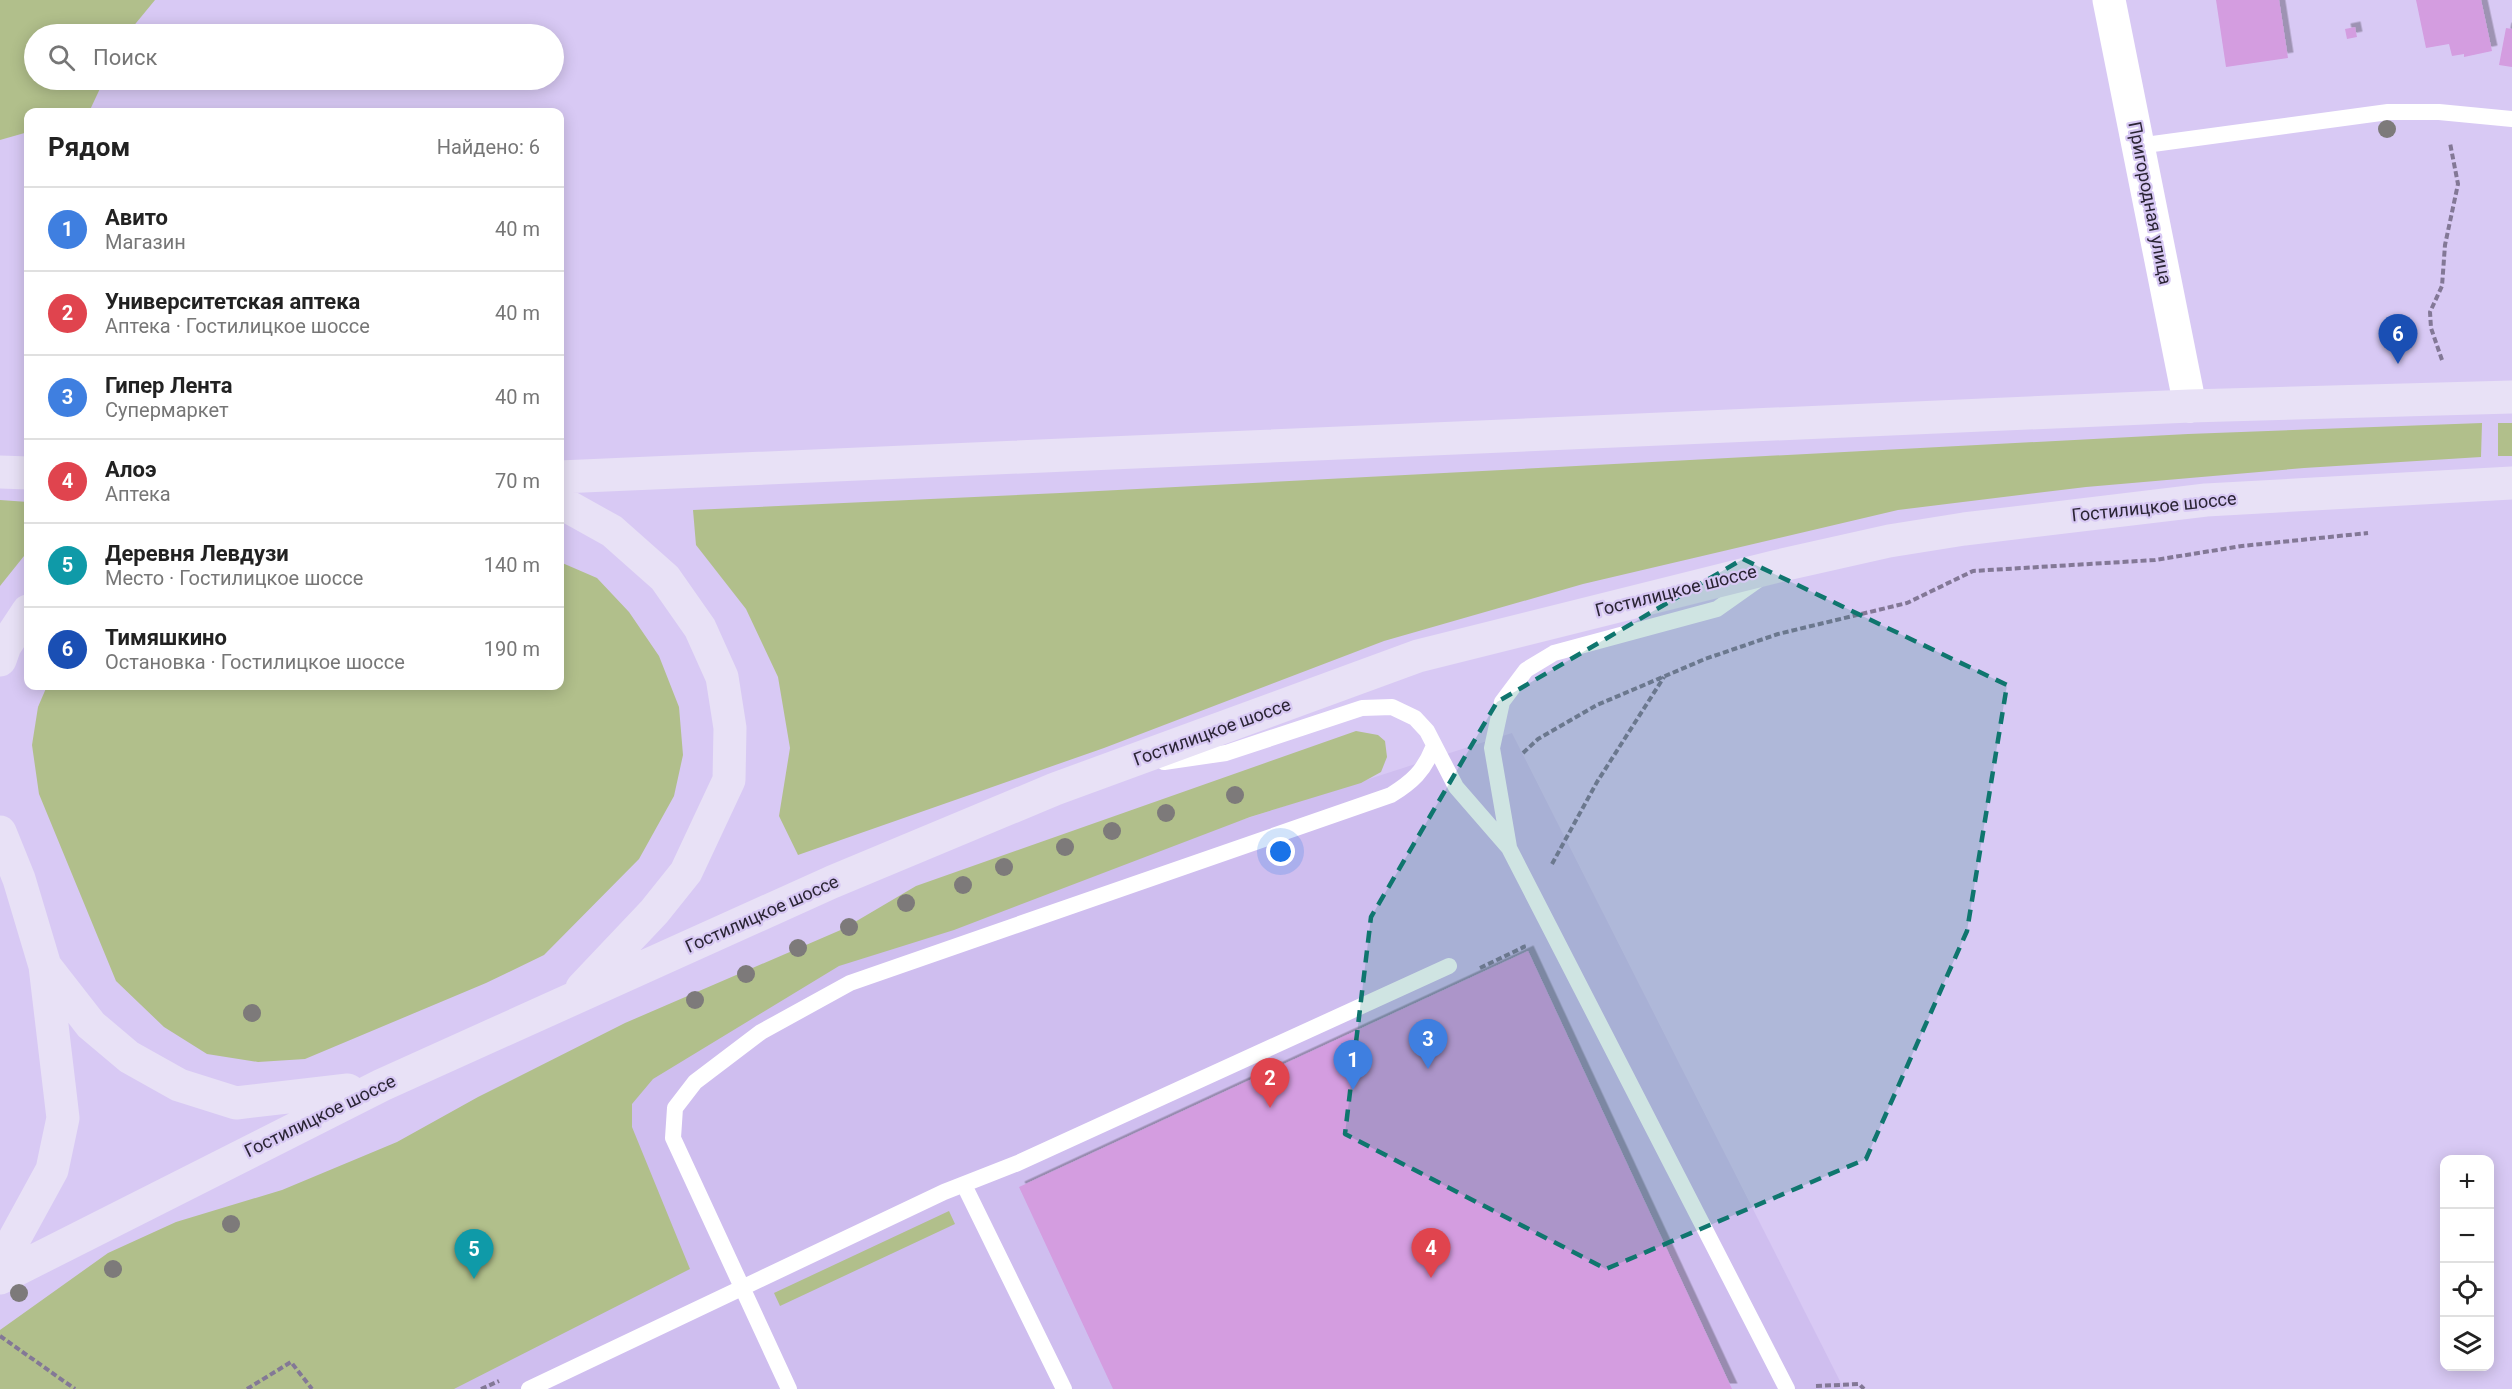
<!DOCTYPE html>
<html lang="ru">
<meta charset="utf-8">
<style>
body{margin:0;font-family:Roboto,sans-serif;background:#f6f6f6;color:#222}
.controls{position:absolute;right:18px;bottom:18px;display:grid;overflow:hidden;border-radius:12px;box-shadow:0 3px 15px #0003}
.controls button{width:54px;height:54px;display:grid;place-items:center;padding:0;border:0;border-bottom:2px solid #e0e0e0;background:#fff;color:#222;font:30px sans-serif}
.you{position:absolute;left:1281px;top:852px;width:21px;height:21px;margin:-15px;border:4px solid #fff;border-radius:50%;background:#1a73e8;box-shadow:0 0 0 9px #1a73e833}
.badge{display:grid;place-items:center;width:39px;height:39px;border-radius:50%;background:#5f701d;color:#fff;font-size:20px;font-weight:700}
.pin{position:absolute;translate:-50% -50px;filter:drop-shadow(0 2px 3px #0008)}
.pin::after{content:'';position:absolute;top:32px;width:21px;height:18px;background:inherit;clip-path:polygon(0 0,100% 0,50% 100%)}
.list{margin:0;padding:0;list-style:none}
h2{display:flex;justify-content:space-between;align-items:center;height:78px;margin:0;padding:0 24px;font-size:26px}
h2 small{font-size:20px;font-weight:400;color:#767676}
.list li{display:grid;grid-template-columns:39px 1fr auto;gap:18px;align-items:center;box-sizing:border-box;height:84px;padding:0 24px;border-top:2px solid #e0e0e0}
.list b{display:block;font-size:22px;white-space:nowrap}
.list p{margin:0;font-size:20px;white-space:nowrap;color:#767676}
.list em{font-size:20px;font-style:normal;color:#767676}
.icon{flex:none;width:33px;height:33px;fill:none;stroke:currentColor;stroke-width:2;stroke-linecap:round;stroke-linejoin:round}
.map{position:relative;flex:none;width:2512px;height:1389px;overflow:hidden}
.search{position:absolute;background:#fff;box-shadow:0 3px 15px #0003;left:24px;top:24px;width:540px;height:66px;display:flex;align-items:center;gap:15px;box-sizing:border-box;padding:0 21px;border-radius:33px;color:#767676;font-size:22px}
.panel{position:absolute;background:#fff;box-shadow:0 3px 15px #0003;left:24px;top:108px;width:540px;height:582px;border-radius:12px}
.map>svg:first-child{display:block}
</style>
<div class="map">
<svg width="2512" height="1389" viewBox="0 0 2512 1389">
<defs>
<filter id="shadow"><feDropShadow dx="5.5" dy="-5.5" stdDeviation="0" flood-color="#0004"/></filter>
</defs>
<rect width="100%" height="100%" fill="#d8c9f4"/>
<path fill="#cfbeef" d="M 1512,733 L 1844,1389 L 410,1389 L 607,1093 L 812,958 Z"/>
<path fill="#b1bf8b" d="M 0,0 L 155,0 L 127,34 L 34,34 L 34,80 L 104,80 L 89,112 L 28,112 L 28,132 L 0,140 Z
M 2482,423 L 2481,457 L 2304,468 L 2086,487 L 1898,510 L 1583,584 L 1384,641 L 1104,748 L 798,855 L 779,816 L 790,748 L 778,677 L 746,609 L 696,545 L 693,510 L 1060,493 L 2188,434 Z
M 2498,423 L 2512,423 L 2512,456 L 2498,456 Z
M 0,500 L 28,502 L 28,551 L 0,586 Z
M 560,562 L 597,578 L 629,612 L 659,656 L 679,707 L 683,755 L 674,796 L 639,859 L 544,955 L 486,983 L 305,1059 L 258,1062 L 207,1054 L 164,1027 L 116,981 L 39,794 L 32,745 L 38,707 L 47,686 L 560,686 Z
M 1356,731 L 1378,735 L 1385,741 L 1387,757 L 1381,772 L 1361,783 L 1250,817 L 954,930 L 839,966 L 653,1079 L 632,1104 L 632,1127 L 690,1269 L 454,1389 L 0,1389 L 0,1330 L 108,1253 L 176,1222 L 282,1190 L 397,1142 L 478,1097 L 625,1023 L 843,929 L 916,886 Z
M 949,1211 L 955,1224 L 780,1306 L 774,1293 Z"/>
<path fill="#d49de0" filter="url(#shadow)" d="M 2216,0 L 2279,0 L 2288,58 L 2226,67 Z
M 2416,0 L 2481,0 L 2492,51 L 2464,57 L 2464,54 L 2452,56 L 2449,44 L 2426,48 Z
M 2355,27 L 2357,37 L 2347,39 L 2345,29 Z
M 2506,28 L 2512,29 L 2512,67 L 2499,65 Z
M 1528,951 L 1732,1389 L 1113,1389 L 1019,1187 Z"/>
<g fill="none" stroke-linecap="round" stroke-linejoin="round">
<path stroke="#837896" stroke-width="4" stroke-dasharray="6 3" stroke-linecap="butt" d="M 2442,360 L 2431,328 L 2430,312 L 2442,286 L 2445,245 L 2458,184 L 2450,143
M 1523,753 L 1538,739 L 1597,705 L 1705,659 L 1778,634 L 1907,603 L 1973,571 L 2155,560 L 2242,546 L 2368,533
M 1552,864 L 1597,782 L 1664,677
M 1480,968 L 1524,947 L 1523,944
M 0,1336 L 75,1389
M 1816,1386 L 1859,1384 L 1864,1389
M 247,1389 L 291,1362 L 312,1389
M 481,1389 L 499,1381"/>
<path stroke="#fff" stroke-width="16" d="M 2138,146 L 2388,112 L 2439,112 L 2512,119
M 1164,762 L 1226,753 L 1362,708 L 1392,707 L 1415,718 L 1427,731 L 1456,787 L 1509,848 L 1787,1389
M 1509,847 L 1492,748 L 1502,702 L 1526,670 L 1554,653 L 1717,609 L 1758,580
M 964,1185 L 1064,1389
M 529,1389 L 944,1192 L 1018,1163 L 1449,966
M 789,1389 L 673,1138 L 675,1108 L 695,1082 L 761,1032 L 850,983 L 1391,795 C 1412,782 1424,771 1433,748"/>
<path stroke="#fff" stroke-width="33" d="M 2109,0 L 2190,406"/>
<path stroke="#e8e1f6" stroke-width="33" d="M 0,472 L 28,473
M 560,477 L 2190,406 L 2512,397
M 560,502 L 612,531 L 665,578 L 700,628 L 722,677 L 730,728 L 729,780 L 686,872 L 654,912 L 582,988
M 0,660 L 5,646 L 28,611
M 0,832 L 19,879 L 45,966 L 63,1118 L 52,1170 L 0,1265
M 45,966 L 91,1025 L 129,1057 L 179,1085 L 236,1103 L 348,1090
M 0,1278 L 382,1085 L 832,882 L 1055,789 L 1418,656 L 1778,566 L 1889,541 L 1964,529 L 2206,500 L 2512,483"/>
</g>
<g fill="#7d7a7a">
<circle cx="2387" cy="129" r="9"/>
<circle cx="1235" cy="795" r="9"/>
<circle cx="1166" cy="813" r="9"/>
<circle cx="1112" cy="831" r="9"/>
<circle cx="1065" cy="847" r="9"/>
<circle cx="1004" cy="867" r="9"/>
<circle cx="963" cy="885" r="9"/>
<circle cx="906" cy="903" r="9"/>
<circle cx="849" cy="927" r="9"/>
<circle cx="798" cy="948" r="9"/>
<circle cx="746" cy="974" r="9"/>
<circle cx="695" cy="1000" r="9"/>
<circle cx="252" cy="1013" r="9"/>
<circle cx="231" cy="1224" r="9"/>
<circle cx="113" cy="1269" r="9"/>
<circle cx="19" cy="1293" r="9"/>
</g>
<path fill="#0f766e" fill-opacity="0.2" stroke="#0f766e" stroke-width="4.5" stroke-dasharray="12 8" stroke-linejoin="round" d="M 1743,559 L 2007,685 L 1967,931 L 1866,1159 L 1606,1269 L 1345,1134 L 1371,917 L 1497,702 Z"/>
<g text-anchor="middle" stroke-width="4.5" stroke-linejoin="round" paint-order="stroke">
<g font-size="18" fill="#2a2434" stroke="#d8c9f4">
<text transform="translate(2150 203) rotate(79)" y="6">Пригородная улица</text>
<text transform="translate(2154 507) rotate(-6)" y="6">Гостилицкое шоссе</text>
<text transform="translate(1676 591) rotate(-14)" y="6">Гостилицкое шоссе</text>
<text transform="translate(1212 732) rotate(-20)" y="6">Гостилицкое шоссе</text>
<text transform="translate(762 914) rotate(-24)" y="6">Гостилицкое шоссе</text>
<text transform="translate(320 1116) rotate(-26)" y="6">Гостилицкое шоссе</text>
</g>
</g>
</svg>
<div class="controls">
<button>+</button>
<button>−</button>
<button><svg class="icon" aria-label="locate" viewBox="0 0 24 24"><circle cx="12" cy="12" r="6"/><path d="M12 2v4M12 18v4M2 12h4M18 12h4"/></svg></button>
<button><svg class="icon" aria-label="layers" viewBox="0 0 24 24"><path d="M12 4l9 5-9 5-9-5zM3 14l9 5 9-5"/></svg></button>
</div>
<div class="you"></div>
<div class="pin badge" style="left:1353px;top:1090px;background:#3f7fe0">1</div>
<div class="pin badge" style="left:1270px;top:1108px;background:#e0444e">2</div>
<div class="pin badge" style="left:1428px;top:1069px;background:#3f7fe0">3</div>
<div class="pin badge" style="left:1431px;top:1278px;background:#e0444e">4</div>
<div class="pin badge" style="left:474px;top:1279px;background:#0f9aa8">5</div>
<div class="pin badge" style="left:2398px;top:364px;background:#1a4fb4">6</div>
<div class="search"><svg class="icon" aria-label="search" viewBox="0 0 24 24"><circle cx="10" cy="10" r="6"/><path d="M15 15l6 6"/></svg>Поиск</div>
<section class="panel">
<h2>Рядом<small>Найдено: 6</small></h2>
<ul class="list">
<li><span class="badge" style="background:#3f7fe0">1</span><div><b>Авито</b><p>Магазин</p></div><em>40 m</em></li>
<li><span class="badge" style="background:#e0444e">2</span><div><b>Университетская аптека</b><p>Аптека · Гостилицкое шоссе</p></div><em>40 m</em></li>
<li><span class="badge" style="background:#3f7fe0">3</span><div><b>Гипер Лента</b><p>Супермаркет</p></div><em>40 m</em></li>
<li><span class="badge" style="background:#e0444e">4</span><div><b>Алоэ</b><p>Аптека</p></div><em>70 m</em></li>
<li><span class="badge" style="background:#0f9aa8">5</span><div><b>Деревня Левдузи</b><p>Место · Гостилицкое шоссе</p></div><em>140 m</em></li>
<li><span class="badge" style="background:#1a4fb4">6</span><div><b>Тимяшкино</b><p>Остановка · Гостилицкое шоссе</p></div><em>190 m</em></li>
</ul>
</section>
</div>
